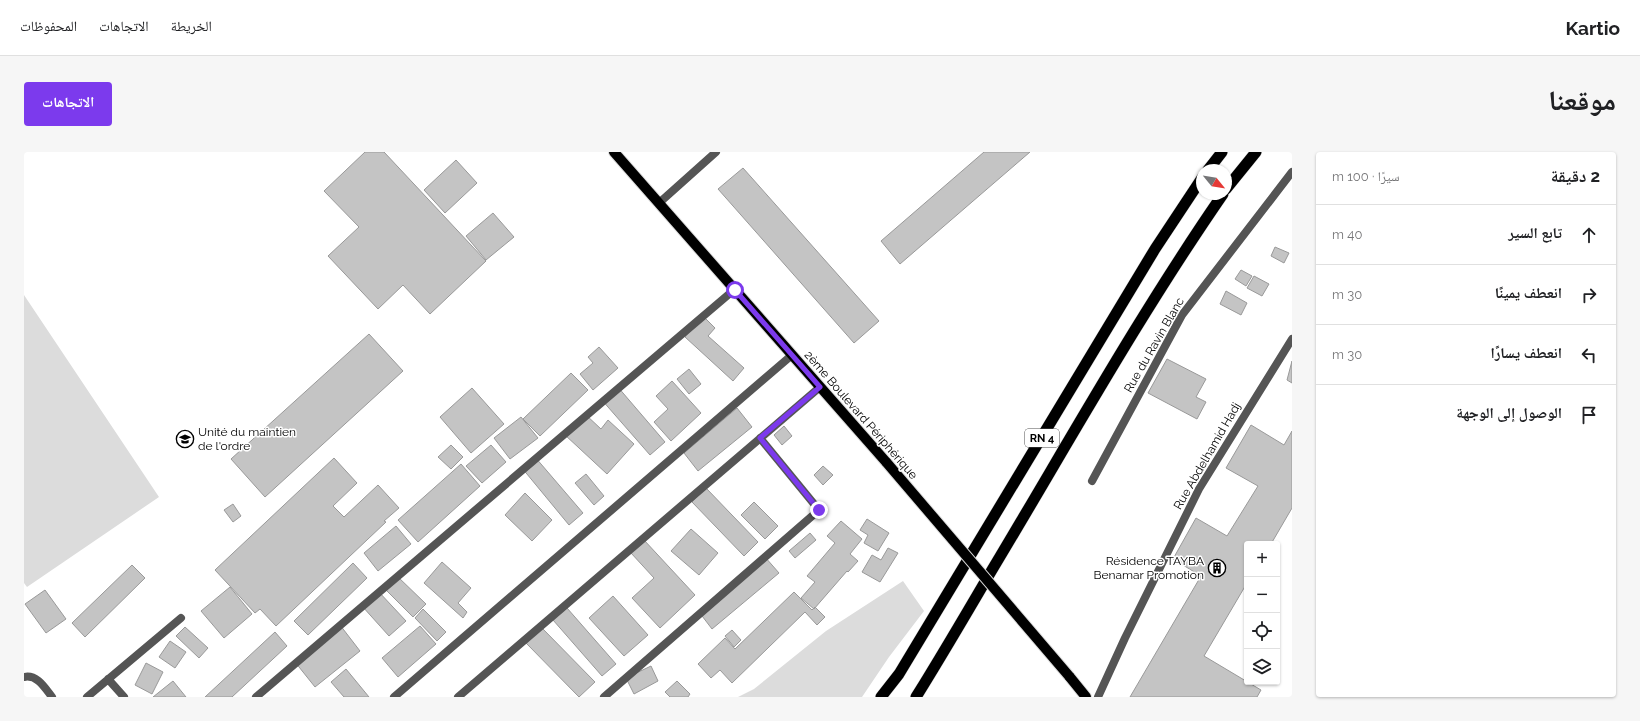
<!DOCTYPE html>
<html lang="ar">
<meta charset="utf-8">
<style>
body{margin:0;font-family:Raleway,"Noto Naskh Arabic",sans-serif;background:#f6f6f6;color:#202124;direction:rtl}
.controls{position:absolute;right:12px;bottom:12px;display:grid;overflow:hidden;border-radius:4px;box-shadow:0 1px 3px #0004}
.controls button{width:36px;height:36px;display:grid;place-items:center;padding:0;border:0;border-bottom:1px solid #e0e0e0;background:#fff;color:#202124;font:20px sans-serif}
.compass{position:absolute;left:1172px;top:12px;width:36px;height:36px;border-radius:50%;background:#fff;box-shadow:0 1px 3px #0004;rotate:120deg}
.stop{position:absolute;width:12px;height:12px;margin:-9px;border:3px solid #7c3aed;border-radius:50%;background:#fff}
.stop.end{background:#7c3aed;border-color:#fff;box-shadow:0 1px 4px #0008}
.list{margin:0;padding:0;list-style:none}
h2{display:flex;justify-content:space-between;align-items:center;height:52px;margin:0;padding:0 16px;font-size:17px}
h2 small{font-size:13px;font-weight:400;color:#757577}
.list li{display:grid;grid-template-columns:26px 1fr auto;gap:12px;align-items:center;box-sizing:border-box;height:60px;padding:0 16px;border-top:1px solid #e0e0e0}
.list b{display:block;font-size:15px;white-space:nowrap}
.list em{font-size:13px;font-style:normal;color:#757577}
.icon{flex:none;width:22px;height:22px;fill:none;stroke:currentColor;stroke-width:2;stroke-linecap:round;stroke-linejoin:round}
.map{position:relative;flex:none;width:1268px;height:545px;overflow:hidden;direction:ltr;border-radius:4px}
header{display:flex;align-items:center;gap:24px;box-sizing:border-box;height:56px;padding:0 20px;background:#fff;border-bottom:1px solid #e0e0e0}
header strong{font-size:19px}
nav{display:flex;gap:22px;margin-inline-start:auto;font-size:14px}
.intro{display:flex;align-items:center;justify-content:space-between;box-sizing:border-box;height:96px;padding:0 24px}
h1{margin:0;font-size:28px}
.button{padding:10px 18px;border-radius:4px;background:#7c3aed;color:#fff;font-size:14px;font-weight:700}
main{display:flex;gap:24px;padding:0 24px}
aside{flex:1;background:#fff;border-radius:4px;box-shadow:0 1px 3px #0004}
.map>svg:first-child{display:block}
</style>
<header>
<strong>Kartio</strong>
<nav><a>الخريطة</a><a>الاتجاهات</a><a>المحفوظات</a></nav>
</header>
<div class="intro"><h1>موقعنا</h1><a class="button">الاتجاهات</a></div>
<main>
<aside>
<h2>2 دقيقة<small>سيرًا · 100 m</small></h2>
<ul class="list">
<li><svg class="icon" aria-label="ahead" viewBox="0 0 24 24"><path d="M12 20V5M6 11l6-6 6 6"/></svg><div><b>تابع السير</b></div><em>40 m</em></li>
<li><svg class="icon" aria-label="right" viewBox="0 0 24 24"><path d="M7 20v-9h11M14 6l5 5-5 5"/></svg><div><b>انعطف يمينًا</b></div><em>30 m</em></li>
<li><svg class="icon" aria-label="left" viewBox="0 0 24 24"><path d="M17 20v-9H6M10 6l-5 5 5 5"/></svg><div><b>انعطف يسارًا</b></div><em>30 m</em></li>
<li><svg class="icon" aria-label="arrive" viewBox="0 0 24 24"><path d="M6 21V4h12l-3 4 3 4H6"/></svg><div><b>الوصول إلى الوجهة</b></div></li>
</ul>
</aside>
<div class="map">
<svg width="1268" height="545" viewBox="0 0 1268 545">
<rect width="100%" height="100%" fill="#fff"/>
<path fill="#dcdcdc" d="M 0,143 L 135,345 L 3,435 L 0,431 Z
M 879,429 L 900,459 L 865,505 L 838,545 L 714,545 L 730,537 L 802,479 Z"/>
<path fill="#c4c4c4" stroke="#999" d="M 341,0 L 360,0 L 462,109 L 406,162 L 379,133 L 354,157 L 304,104 L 335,75 L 300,39 Z
M 960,0 L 1006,0 L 876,112 L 857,89 Z
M 432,8 L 453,31 L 421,61 L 400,38 Z
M 719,16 L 855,169 L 830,191 L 694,37 Z
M 469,61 L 490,85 L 462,108 L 442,84 Z
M 1251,95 L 1265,101 L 1260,111 L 1247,104 Z
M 1217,118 L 1228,124 L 1222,134 L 1211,127 Z
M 1230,124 L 1245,132 L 1238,144 L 1223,136 Z
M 1202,139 L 1223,151 L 1217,163 L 1196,152 Z
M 679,164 L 691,176 L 684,184 L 720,216 L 709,229 L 661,185 Z
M 345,182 L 379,219 L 241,345 L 207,307 Z
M 575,195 L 594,216 L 569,238 L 556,222 L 569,211 L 564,205 Z
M 1143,207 L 1182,227 L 1172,245 L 1182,250 L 1173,267 L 1124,241 Z
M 1268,209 L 1268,231 L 1263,228 Z
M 665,217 L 677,232 L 665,242 L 653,227 Z
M 547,221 L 564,238 L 516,284 L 499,267 Z
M 648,229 L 677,261 L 647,289 L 630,270 L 644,257 L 632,244 Z
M 593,234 L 641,290 L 626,303 L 577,247 Z
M 448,236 L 480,272 L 447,301 L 416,265 Z
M 713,256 L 728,275 L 674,319 L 660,301 Z
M 561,262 L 577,277 L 584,268 L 610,292 L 583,322 L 541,283 Z
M 497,265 L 514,286 L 486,307 L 470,286 Z
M 1227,273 L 1260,293 L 1268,279 L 1268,356 L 1247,392 L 1223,392 L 1223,431 L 1180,504 L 1237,538 L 1233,545 L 1106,545 L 1177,424 L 1149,407 L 1172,366 L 1203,384 L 1234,334 L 1202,316 Z
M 760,274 L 768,284 L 758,293 L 750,283 Z
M 427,293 L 439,305 L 427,317 L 414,305 Z
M 467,293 L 482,310 L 458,331 L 442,314 Z
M 511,305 L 559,361 L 545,373 L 498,316 Z
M 310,306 L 333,331 L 309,354 L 320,365 L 354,333 L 375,356 L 360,369 L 362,370 L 252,474 L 236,457 L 231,461 L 191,418 Z
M 437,312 L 456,334 L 394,390 L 374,368 Z
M 799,314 L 809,323 L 799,333 L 790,323 Z
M 562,322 L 580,344 L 570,353 L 551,331 Z
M 682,336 L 734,390 L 720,404 L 668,350 Z
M 501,341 L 528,368 L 508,389 L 481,363 Z
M 730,350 L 754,374 L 741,387 L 717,363 Z
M 209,352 L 217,364 L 209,370 L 200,358 Z
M 843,367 L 865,381 L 854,399 L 840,391 L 844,383 L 836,378 Z
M 817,369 L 838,387 L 826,402 L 834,409 L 824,420 L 823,419 L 790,457 L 777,446 L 791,430 L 783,424 L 811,391 L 803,384 Z
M 372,374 L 387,392 L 354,419 L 340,401 Z
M 667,377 L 694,401 L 675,423 L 647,399 Z
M 786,381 L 792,388 L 771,406 L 765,399 Z
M 620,388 L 671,443 L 636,476 L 608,446 L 630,426 L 607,401 Z
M 864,396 L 874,401 L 856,430 L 838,420 L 848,403 L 857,408 Z
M 741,405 L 755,421 L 688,477 L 675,460 Z
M 418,410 L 447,436 L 434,451 L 443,460 L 439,466 L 400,431 Z
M 329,411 L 343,426 L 284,483 L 270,469 Z
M 108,413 L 121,426 L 61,485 L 48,471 Z
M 373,424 L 402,452 L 389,465 L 360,436 Z
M 206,435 L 228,462 L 200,486 L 177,459 Z
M 21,438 L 42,467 L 22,481 L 1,452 Z
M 354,439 L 382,469 L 365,484 L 338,454 Z
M 770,440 L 788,458 L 791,455 L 801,465 L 793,473 L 781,460 L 708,531 L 696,518 L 687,526 L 674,512 L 701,486 L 711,497 Z
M 589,444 L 624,483 L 600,504 L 565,466 Z
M 543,456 L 592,512 L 578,524 L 529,468 Z
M 399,457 L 422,480 L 413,489 L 391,466 Z
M 316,473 L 336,499 L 291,535 L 271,510 Z
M 396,474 L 412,492 L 374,525 L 358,506 Z
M 161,475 L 184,496 L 175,506 L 152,484 Z
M 518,476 L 571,530 L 555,545 L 502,491 Z
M 708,478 L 717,488 L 710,495 L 701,484 Z
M 251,480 L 263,494 L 208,545 L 181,545 Z
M 146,489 L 162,500 L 151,516 L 135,505 Z
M 122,511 L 139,520 L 128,542 L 111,533 Z
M 627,514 L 634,529 L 610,542 L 602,526 Z
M 322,517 L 345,545 L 320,545 L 307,530 Z
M 149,529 L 162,545 L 129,545 Z
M 653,529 L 666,542 L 664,545 L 646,545 L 641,540 Z"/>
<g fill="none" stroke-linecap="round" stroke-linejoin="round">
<defs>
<path id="primary" d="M 590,0 L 863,311
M 1045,524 L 1062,545"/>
<path id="trunk" d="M 1184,18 L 1198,0
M 1202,37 L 1232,0
M 857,545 L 875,522 L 1131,97 L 1178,26
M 892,545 C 917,505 941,464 965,423 C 1042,295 1114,165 1199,42"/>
</defs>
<use href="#primary" stroke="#dbdbdb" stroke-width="12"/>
<use href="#trunk" stroke="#dbdbdb" stroke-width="12"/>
<path stroke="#555" stroke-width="8" d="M 635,51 L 692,0
M 1068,329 L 1158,163 L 1268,20
M 0,525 C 13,522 21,536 28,545
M 84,527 L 100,545
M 63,545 L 157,466
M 232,545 L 711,137
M 370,545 L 768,203
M 434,545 L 796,235
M 580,545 L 795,358 L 736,286
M 1074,545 L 1101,486 L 1175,337 L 1268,187"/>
<use href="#primary" stroke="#000" stroke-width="10"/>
<use href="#trunk" stroke="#000" stroke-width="11"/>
<defs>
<path id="primary-bridge" d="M 863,311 L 1045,524"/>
</defs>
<use href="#primary-bridge" stroke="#dbdbdb" stroke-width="12" stroke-linecap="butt"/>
<use href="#primary-bridge" stroke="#000" stroke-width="10"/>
</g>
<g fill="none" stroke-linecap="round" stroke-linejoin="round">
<path stroke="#7c3aed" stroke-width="5" d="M 711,138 L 796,235 L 736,286 L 795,358"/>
</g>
<defs>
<symbol id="university-ring" viewBox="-11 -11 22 22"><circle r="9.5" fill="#fff" stroke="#000" stroke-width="1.5"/><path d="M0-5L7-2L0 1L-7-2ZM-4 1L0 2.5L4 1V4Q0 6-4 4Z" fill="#000"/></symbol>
<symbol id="building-ring" viewBox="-11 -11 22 22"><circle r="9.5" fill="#fff" stroke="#000" stroke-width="1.5"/><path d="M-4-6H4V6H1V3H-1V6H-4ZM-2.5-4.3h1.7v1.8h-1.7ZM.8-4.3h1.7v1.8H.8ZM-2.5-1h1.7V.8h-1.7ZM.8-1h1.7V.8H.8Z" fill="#000"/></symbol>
</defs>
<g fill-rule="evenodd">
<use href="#university-ring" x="151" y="277" width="20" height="20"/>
<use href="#building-ring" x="1183" y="406" width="20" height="20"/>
</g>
<g text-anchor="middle" stroke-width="3" stroke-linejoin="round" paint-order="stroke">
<rect fill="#fff" stroke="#4c4c4c" stroke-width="1" x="1001" y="277" width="34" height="18" rx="3"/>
<g font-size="11" font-weight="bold" fill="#000">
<text x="1018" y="290">RN 4</text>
</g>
<g font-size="12" fill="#000" stroke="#fff">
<text transform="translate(1130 193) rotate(-60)" y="4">Rue du Ravin Blanc</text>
<text transform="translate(837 263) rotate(49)" y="4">2ème Boulevard Périphérique</text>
<text transform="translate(1183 304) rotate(-60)" y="4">Rue Abdelhamid Hadj</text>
</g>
<g font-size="12" fill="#000" stroke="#fff" text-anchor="start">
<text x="174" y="284">Unité du maintien<tspan x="174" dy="14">de l'ordre</tspan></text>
<text x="1180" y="413" text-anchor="end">Résidence TAYBA<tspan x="1180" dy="14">Benamar Promotion</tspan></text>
</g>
</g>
</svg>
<div class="controls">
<button>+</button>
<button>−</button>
<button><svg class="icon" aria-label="locate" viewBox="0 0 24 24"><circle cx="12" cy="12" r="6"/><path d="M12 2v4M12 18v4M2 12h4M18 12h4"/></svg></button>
<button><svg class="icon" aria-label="layers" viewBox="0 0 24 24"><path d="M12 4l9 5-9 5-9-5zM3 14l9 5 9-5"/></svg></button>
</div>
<svg class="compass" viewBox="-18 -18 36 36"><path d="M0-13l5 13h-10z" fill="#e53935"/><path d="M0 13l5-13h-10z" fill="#757577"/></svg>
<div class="stop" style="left:711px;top:138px"></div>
<div class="stop end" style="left:795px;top:358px"></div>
</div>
</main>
